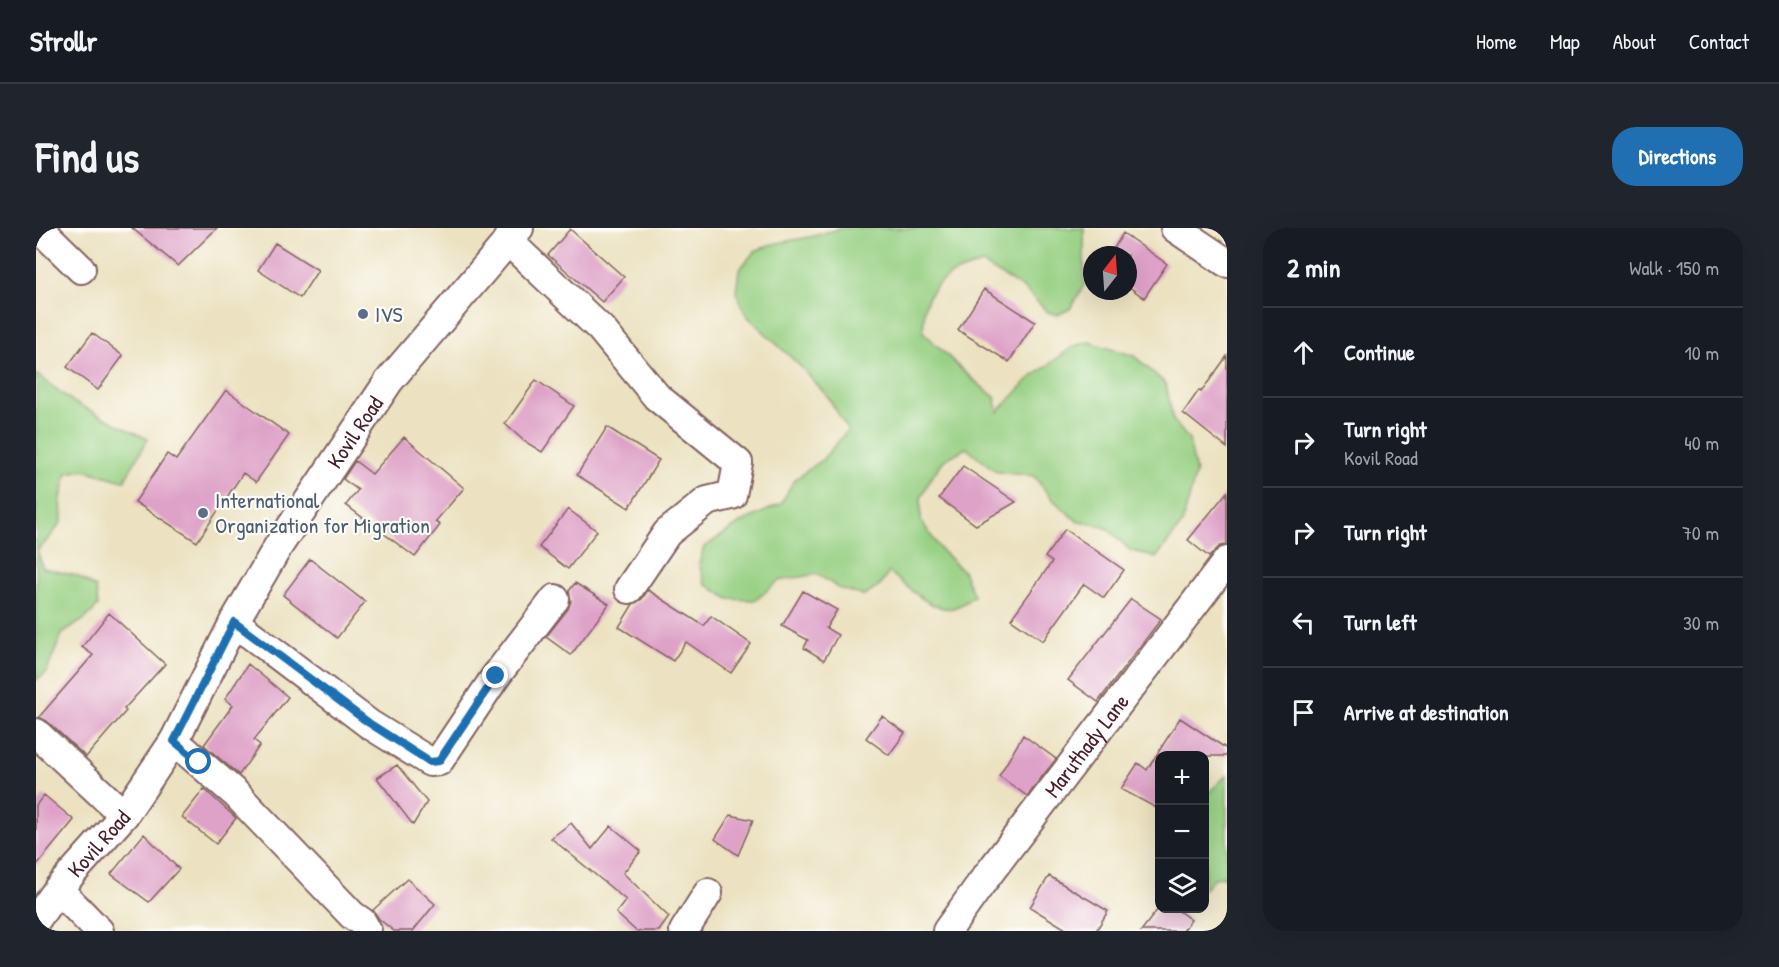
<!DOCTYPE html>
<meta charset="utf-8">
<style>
body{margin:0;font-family:"Patrick Hand",sans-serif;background:#20242c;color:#f1f3f6}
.controls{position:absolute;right:18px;bottom:18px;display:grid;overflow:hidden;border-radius:12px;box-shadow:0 6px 24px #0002}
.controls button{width:54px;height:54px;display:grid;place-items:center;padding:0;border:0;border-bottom:2px solid #363941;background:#171b24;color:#f1f3f6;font:30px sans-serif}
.compass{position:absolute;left:1047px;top:18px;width:54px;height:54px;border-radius:50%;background:#171b24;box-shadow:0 6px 24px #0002;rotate:17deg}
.stop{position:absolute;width:18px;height:18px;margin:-14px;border:4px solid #1f6fb2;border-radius:50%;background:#fff}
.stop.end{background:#1f6fb2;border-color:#fff;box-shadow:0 2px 6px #0008}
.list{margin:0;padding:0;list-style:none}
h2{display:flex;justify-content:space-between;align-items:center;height:78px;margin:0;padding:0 24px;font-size:26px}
h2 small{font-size:20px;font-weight:400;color:#9ea1a6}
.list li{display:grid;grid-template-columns:39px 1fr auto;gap:18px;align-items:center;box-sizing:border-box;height:90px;padding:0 24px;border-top:2px solid #363941}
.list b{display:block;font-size:22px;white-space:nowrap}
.list p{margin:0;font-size:20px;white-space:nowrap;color:#9ea1a6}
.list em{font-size:20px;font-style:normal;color:#9ea1a6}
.icon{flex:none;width:33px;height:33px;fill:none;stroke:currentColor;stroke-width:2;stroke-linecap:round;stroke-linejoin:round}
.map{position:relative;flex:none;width:1191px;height:703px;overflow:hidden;border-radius:24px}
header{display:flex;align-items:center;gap:36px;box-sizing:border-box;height:84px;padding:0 30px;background:#171b24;border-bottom:2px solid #363941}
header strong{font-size:28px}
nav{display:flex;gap:33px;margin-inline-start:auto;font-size:21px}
.intro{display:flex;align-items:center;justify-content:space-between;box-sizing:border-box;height:144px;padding:0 36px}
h1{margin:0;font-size:42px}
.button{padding:15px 27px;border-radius:24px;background:#1f6fb2;color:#fff;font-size:21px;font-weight:700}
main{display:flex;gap:36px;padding:0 36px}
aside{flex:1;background:#171b24;border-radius:24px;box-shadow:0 6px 24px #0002}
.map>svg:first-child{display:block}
</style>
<header>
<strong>Strollr</strong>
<nav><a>Home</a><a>Map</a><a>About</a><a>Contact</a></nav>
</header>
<div class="intro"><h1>Find us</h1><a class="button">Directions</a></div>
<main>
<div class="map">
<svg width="1191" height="703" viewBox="0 0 1191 703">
<rect width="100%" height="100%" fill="#fdfcf7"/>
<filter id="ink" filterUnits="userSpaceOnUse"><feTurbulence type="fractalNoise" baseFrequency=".0167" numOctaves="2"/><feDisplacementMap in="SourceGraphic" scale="12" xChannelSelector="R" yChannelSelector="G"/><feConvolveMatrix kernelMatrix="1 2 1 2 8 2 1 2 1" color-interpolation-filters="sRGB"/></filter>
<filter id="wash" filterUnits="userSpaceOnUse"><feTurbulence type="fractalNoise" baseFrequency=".008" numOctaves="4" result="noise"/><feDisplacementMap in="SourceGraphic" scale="24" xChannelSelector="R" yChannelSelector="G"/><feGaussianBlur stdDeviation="1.35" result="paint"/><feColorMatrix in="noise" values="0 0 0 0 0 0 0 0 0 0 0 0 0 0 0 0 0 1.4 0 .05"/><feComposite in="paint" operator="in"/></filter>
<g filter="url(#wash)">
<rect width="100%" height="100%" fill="#ece2c1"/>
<path fill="#97d083" stroke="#707857" stroke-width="1.5" d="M 805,0 L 1048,0 L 1048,57 L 1034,81 L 1021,87 L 1012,84 L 987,60 L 947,36 C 922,42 899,50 890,75 C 887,84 888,95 887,104 C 910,126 933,151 959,169 L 962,184 L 992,152 L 1038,118 L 1053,114 L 1098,128 L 1130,156 L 1137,192 L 1153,212 L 1160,245 L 1146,296 L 1120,330 L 1094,322 L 1071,300 L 1040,292 L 1015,270 L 998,248 L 961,244 L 930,220 L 908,232 L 895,250 L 885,270 L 885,293 L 905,322 L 927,343 L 938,368 C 931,373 925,378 917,380 C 896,385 869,356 853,344 L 844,358 L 828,368 L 804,361 L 781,346 L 742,353 L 720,372 L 693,371 L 669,356 L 663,336 L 668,319 L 706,294 L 745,276 L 758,252 L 786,232 L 812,202 L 792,169 L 763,137 L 710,87 L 700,64 L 703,42 L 719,23 L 737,16 L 778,8 Z
M 0,146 L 39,175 L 112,211 L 88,253 L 48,242 L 31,245 L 25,270 L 26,293 L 12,312 L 1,322 L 7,340 L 41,348 L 60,360 L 62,378 L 49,391 L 26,406 L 10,445 L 0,452 Z
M 1191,547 L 1191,648 L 1178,650 L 1169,661 L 1169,568 Z"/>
<g id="blocks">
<path fill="#dea1c8" d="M 96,0 L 181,0 L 142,38 Z
M 534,1 L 588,49 L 566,74 L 512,27 Z
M 1087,5 L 1131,36 L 1108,70 L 1092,58 L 1092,27 L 1074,27 Z
M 239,15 L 282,42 L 264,70 L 222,42 Z
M 948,61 L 999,94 L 973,134 L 922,102 Z
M 56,105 L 87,128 L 62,162 L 31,139 Z
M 1191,128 L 1191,220 L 1147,185 L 1163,162 L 1165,164 Z
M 500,152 L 538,178 L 506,224 L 488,213 L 469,196 Z
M 190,162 L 253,207 L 220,254 L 207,245 L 161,314 L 99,274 L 131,226 L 140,232 Z
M 571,199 L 623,232 L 593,280 L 541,247 Z
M 368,209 L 428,260 L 399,294 L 404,297 L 379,329 L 310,277 L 322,262 L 307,251 L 319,233 L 336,246 Z
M 927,238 L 980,274 L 940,297 L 903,270 Z
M 1191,264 L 1191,317 L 1184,318 L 1173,329 L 1152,312 Z
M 532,281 L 561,303 L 532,341 L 503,319 Z
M 1029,301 L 1088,342 L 1068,370 L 1048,356 L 1007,413 L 975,391 L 1016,334 L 1009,329 Z
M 274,331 L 329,374 L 301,410 L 247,367 Z
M 539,355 L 573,376 L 535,427 L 510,409 L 532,381 L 535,373 L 533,363 Z
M 612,362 L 668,398 L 675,388 L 715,416 L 695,445 L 650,414 L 637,433 L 583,399 L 597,376 L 606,371 Z
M 767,363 L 801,382 L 790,400 L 802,407 L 788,432 L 768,420 L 772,412 L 746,398 Z
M 1095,371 L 1125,391 L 1062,474 L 1032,452 Z
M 73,385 L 129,436 L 88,481 L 90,483 L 50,529 L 11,493 L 3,489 L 57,427 L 46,419 Z
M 212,436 L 252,469 L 218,512 L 224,517 L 203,547 L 168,517 L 197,477 L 189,471 Z
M 846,488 L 869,505 L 853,527 L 830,510 Z
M 1144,490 L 1191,521 L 1191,528 L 1124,528 L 1124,582 L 1085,561 L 1102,535 L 1111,542 Z
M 987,507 L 1020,531 L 991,568 L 963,548 Z
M 361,537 L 391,574 L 377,597 L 341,550 Z
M 168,561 L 200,590 L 180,616 L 146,589 Z
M 8,567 L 38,592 L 0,638 L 0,577 Z
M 694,587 L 717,592 L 702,627 L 679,611 Z
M 535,595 L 556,621 L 575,598 L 605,623 L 587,645 L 633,689 L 623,703 L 600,703 L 580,685 L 590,672 L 515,610 Z
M 108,606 L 143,641 L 113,674 L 75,646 Z
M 1013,648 L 1072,683 L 1060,703 L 1033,703 L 994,679 Z
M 371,651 L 399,676 L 377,703 L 358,703 L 343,691 L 337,682 Z
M 1122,681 L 1140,681 L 1155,692 L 1147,703 L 1105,703 Z"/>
</g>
</g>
<g filter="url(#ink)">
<use href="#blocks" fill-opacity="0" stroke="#836360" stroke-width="1.5"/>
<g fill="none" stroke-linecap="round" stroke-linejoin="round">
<defs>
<g id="minor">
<path d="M 3,0 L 45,41"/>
<path d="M 1139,0 L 1191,35"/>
<path d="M 471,12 L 565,101 L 621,169 L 702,235 L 696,267 L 671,273 L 631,305 L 593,361"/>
<path d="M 198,394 L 333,496 L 394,534 L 403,533 L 460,448 L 519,371"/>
<path d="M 0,505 L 88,587"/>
<path d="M 138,513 L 200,566 L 316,687 L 326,694 L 331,703"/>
<path d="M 22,661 L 63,703"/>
<path id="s1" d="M 0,692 L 22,661 L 88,587 L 138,513 L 198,394 L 243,317 L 353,153 L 483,0"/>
<path d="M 648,703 L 672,665"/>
<path id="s2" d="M 911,703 L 944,657 L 1191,333"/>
</g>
</defs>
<use href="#minor" stroke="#836360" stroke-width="32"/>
<use href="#minor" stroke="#fff" stroke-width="28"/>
</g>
</g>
<g fill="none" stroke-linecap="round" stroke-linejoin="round" filter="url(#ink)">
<path stroke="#1f6fb2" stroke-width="8" d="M 163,534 L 138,513 L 198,394 L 333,495 L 394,534 L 403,533 L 460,448"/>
</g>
<g fill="#5c6f8a" stroke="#fdfcf7" stroke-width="2">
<circle cx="327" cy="86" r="6"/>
<circle cx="167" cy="285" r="6"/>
</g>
<g text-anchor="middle" stroke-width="4.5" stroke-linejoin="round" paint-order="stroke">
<g font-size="22" fill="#4e5e75" stroke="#fdfcf7" text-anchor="start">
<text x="339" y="94">IVS</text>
<text x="179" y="280">International<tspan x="179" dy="25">Organization for Migration</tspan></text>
</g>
<g font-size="22" fill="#4a1f2b" stroke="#fdfcf7">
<text dy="8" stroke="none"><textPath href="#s1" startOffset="585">Kovil Road</textPath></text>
<text dy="8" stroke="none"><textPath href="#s2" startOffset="232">Maruthady Lane</textPath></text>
<text dy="8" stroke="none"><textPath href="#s1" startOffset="99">Kovil Road</textPath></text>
</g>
</g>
</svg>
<div class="controls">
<button>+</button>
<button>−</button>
<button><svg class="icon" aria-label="layers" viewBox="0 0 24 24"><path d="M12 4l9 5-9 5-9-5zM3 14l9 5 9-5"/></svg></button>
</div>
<svg class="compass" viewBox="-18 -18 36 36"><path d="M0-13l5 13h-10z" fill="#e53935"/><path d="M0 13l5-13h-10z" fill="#9ea1a6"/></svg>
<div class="stop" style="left:163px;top:534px"></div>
<div class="stop end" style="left:460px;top:448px"></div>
</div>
<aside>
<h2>2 min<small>Walk · 150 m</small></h2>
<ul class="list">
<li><svg class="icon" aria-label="ahead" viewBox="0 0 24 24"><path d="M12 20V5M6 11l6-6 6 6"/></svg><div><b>Continue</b></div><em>10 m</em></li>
<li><svg class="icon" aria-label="right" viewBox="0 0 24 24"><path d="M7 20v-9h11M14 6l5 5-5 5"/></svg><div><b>Turn right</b><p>Kovil Road</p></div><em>40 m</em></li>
<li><svg class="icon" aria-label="right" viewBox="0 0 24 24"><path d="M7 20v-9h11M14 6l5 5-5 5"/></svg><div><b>Turn right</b></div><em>70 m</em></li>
<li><svg class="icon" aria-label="left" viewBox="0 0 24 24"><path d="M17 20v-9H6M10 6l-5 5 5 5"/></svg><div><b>Turn left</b></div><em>30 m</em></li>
<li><svg class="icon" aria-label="arrive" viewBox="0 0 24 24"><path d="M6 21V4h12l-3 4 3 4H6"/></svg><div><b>Arrive at destination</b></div></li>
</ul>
</aside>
</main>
